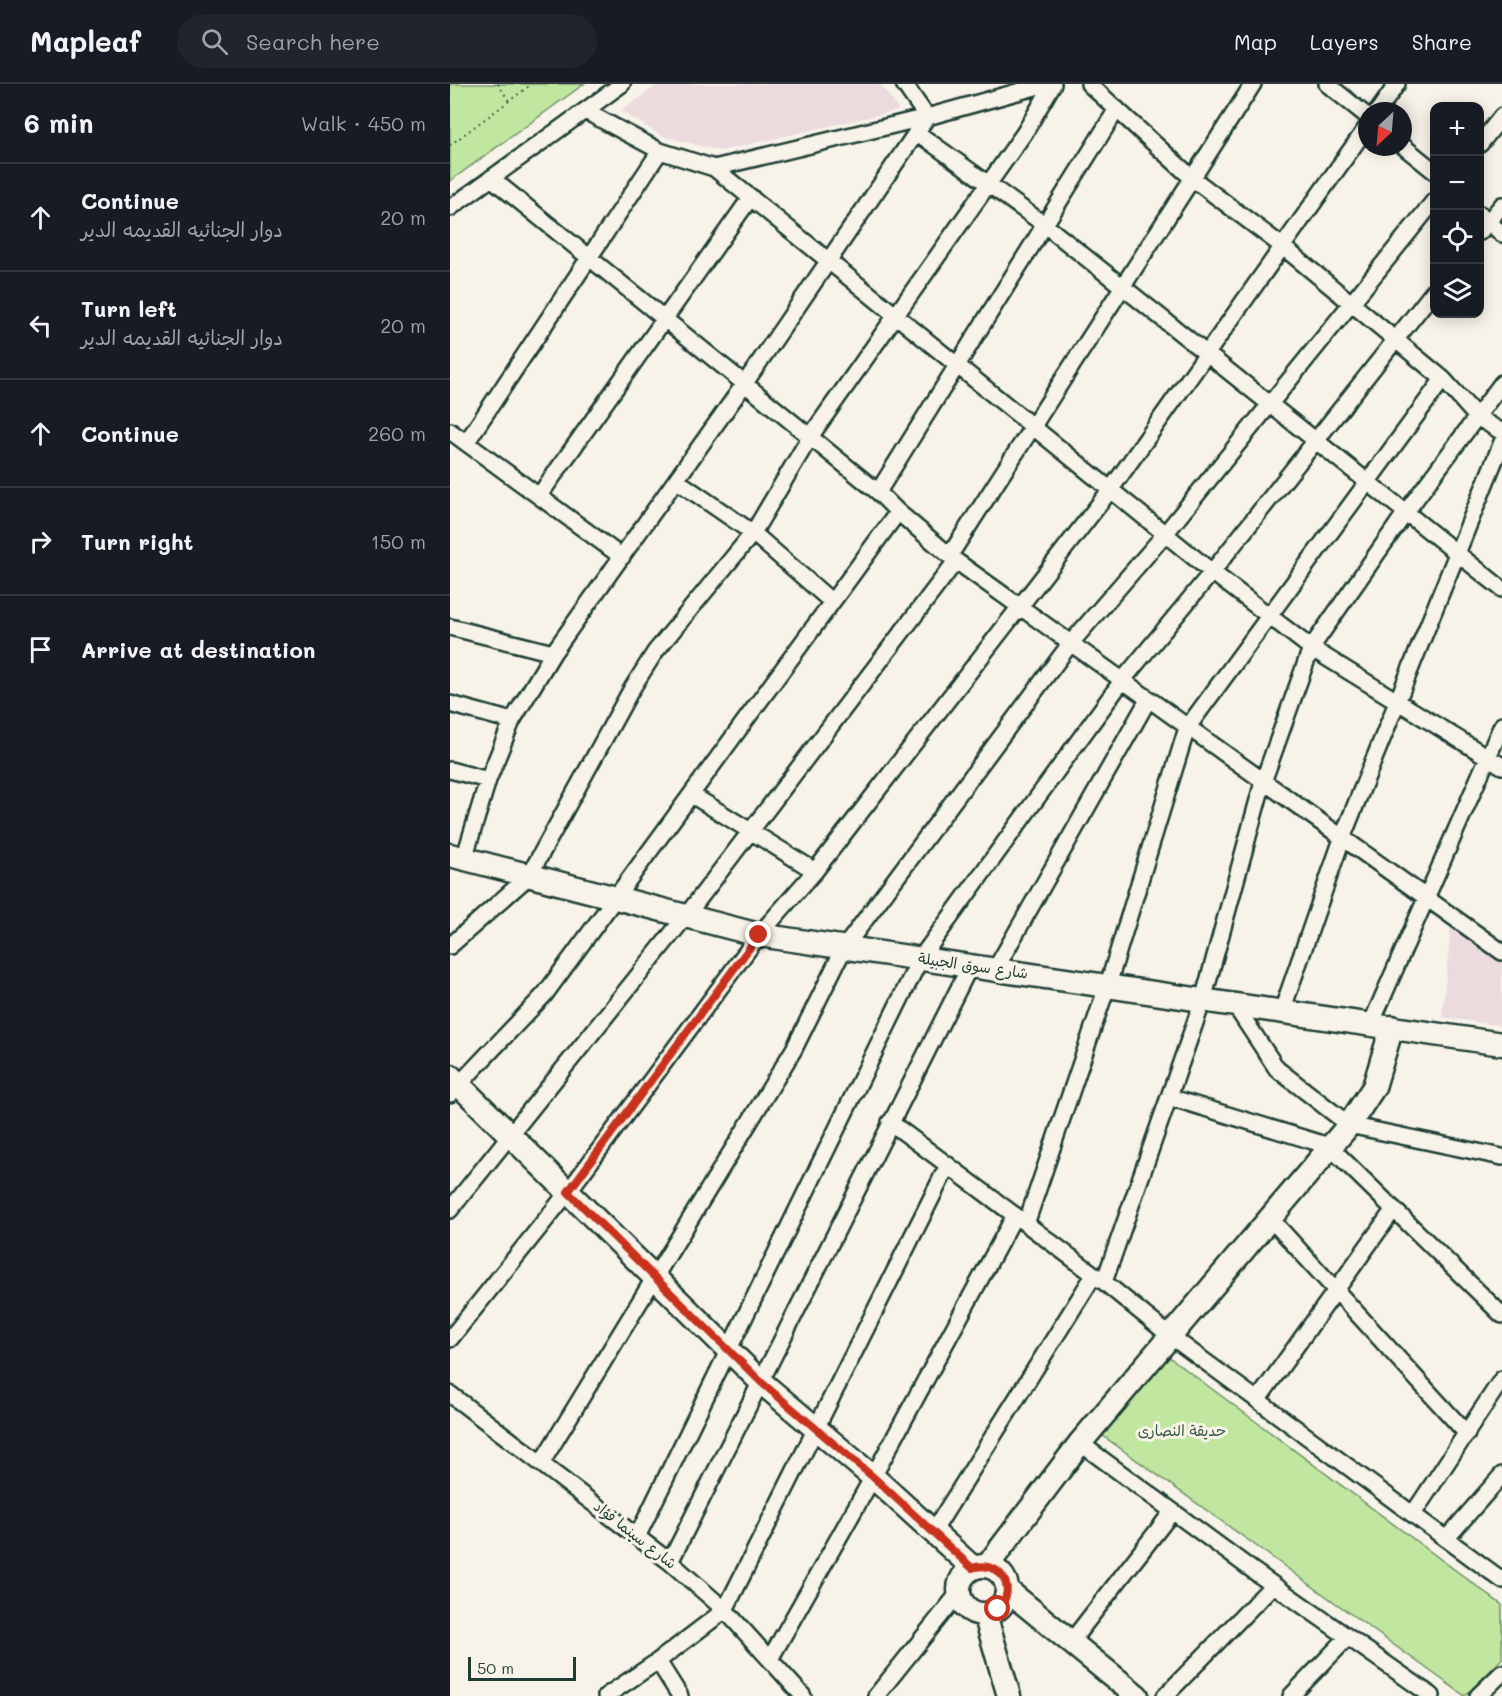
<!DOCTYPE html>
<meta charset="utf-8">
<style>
body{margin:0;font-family:Mali,"Playpen Sans Arabic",sans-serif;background:#20242c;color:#f1f3f6}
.controls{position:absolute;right:18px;top:18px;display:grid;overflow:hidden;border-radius:12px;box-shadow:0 3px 15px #0003}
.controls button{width:54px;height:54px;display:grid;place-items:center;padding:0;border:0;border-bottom:2px solid #363941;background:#171b24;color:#f1f3f6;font:30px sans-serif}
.compass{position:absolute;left:908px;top:18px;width:54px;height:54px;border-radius:50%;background:#171b24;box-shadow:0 3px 15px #0003;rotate:206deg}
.scale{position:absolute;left:18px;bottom:15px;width:108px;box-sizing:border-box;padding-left:6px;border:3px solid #1f3d34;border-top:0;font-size:16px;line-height:21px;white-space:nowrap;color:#1f3d34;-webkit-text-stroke:4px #f7f3e8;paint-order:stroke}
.stop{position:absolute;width:18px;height:18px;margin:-14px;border:4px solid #c8321e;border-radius:50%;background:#fff}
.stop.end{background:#c8321e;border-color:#fff;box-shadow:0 2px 6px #0008}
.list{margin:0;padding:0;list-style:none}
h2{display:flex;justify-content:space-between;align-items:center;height:78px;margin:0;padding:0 24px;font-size:26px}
h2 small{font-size:20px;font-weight:400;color:#9ea1a6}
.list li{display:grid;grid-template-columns:39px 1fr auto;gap:18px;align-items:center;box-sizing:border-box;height:108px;padding:0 24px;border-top:2px solid #363941}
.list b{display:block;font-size:22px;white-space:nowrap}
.list p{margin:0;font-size:20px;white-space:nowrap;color:#9ea1a6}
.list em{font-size:20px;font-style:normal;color:#9ea1a6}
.icon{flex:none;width:33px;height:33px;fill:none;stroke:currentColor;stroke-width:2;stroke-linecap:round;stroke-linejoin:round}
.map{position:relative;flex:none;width:1052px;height:1612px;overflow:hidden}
header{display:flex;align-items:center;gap:36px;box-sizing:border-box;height:84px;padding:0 30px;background:#171b24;border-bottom:2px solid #363941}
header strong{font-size:28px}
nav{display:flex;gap:33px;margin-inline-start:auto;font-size:21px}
.search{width:420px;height:54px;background:#20242c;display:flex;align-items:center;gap:15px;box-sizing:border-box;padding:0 21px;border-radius:33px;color:#9ea1a6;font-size:22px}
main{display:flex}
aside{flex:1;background:#171b24}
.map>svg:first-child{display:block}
</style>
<header>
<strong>Mapleaf</strong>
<div class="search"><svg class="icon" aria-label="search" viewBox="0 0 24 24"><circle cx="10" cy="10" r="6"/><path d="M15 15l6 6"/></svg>Search here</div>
<nav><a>Map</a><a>Layers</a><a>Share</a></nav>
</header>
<main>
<aside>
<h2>6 min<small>Walk · 450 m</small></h2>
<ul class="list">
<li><svg class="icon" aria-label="ahead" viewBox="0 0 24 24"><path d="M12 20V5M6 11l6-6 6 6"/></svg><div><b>Continue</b><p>دوار الجنائيه القديمه الدير</p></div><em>20 m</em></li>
<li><svg class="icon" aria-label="left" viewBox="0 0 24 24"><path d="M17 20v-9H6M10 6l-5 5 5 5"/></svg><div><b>Turn left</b><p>دوار الجنائيه القديمه الدير</p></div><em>20 m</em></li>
<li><svg class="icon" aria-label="ahead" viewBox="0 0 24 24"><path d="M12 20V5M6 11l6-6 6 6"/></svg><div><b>Continue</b></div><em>260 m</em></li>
<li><svg class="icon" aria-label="right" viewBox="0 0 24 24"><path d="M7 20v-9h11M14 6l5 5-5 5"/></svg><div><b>Turn right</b></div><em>150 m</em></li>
<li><svg class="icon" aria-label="arrive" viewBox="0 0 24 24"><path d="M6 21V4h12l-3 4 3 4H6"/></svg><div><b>Arrive at destination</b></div></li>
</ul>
</aside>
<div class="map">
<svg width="1052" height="1612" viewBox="0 0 1052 1612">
<rect width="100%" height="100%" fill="#f7f3e8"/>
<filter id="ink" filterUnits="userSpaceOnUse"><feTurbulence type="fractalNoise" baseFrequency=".0167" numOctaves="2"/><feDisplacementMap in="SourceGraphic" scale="12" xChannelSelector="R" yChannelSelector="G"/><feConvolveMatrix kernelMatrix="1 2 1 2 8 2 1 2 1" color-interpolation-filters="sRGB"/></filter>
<g filter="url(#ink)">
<path fill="#ecdbdd" d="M 209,0 L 430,0 L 449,26 L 270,67 L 212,52 L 171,27 Z
M 1001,843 L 1052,878 L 1052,942 L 992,933 Z"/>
<path fill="#c0e6a0" stroke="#70926a" stroke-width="1.5" d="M 0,0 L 134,0 L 0,97 Z
M 711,1267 L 1052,1521 L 1052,1575 L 1015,1612 L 649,1349 Z"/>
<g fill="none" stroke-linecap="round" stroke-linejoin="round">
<defs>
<path id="street" d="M 639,0 L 742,94 L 832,162 L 993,295
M 877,0 L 917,32
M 135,27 L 210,67 L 264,84 L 477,33 L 596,0
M 928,27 L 947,0
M 466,48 L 595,141 L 1052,505
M 1030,60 L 1052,32
M 953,62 L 984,87
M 264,84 L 762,488 L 861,564 L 1052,682
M 41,94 L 428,408 L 448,428 L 506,477 L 1052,868
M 0,124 L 172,0
M 1030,130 L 1052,150
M 1030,148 L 1052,121
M 0,347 L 172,473
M 16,359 L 210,67
M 226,396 L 303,449 L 382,518
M 428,408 L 667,25
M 89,412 L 301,113
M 500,471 L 803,0
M 0,543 L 103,569
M 0,620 L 62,637
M 0,686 L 38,696
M 242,711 L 365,787
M 14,775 L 38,696 L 62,637 L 103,569 L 295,299 L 477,33 L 454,0
M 0,862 L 79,792 L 181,606 L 205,568 L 303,449 L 360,353 L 575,48 L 603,0
M 545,886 L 698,616
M 784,920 L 827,985 L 899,1041 L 1052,1073
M 832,927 L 893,752 L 1052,358
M 921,940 L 1052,641
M 0,1010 L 95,910 L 448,428
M 719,1013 L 879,1062 L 1052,1231
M 440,1038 L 654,1198 L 719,1251 L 1052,1496
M 0,1126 L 236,832 L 506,477
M 819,1133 L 1017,1350
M 576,1140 L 660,894 L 737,644 L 993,295 L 1027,333 L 1052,348
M 654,1198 L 753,916 L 813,698 L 861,564 L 956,428 L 1052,299
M 0,1255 L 118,1108 L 309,851 L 365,787 L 661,405 L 917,43
M 0,1310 L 220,1478 L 275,1526 L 353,1612
M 809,1314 L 944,1125
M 630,1359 L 805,1488 L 982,1612
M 92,1378 L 344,965 L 394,864 L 620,560 L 715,450 L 984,117
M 963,1430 L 1052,1295
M 483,1448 L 644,1191
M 187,1453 L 470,875 L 672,597 L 762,488 L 984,207
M 996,1455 L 1052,1391
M 220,1478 L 520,882
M 620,1559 L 722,1428
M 320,1575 L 423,1393 L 565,1131
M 208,1577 L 230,1612
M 156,1612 L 208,1577 L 275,1526 L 498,1081
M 426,1612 L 508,1510
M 715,1612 L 823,1501
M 841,1612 L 898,1553
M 1028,1612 L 1052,1589"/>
<path id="secondary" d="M 0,771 L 309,851 L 1052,960
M 0,992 L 312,1299 L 423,1393 L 522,1483
M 538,1481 L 630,1359 L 899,1041 L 924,1003 L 942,943
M509 1506a24 24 0 1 1 48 0a24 24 0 1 1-48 0Z
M 557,1506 L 687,1612
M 535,1530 L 559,1612"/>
</defs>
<use href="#street" stroke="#1f3d34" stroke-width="20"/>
<use href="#secondary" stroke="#1f3d34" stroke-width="27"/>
<path stroke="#1f3d34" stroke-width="2" stroke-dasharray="1.5 4.5" stroke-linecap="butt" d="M 48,0 L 59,17
M 0,61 L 82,0"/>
<use href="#street" stroke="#f7f3e8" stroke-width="15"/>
<use href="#secondary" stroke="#f7f3e8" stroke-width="22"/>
</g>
</g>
<g fill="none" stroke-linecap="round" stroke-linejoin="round" filter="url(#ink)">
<path stroke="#c8321e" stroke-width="8" d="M 309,851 L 118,1108 L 312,1299 L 423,1393 L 522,1484 C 549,1475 569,1504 548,1525"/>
</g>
<g text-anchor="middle" stroke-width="6" stroke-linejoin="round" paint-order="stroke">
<g font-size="15" fill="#1f3d34" stroke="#f7f3e8">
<text transform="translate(523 882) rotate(8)" y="5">شارع سوق الجبيلة</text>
<text transform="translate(185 1451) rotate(38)" y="5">شارع سينما فؤاد</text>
</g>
<g font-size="15" fill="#375644" stroke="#f7f3e8">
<text x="732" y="1352">حديقة النصارى</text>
</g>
</g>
</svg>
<div class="controls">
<button>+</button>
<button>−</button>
<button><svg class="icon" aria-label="locate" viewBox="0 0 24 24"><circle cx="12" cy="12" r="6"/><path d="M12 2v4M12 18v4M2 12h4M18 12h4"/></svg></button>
<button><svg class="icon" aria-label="layers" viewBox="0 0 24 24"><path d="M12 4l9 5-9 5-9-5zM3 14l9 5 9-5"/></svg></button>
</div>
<svg class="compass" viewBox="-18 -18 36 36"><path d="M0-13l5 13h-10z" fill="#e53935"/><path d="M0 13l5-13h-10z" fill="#9ea1a6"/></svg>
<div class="scale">50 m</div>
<div class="stop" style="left:548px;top:1525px"></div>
<div class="stop end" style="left:309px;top:851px"></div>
</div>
</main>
